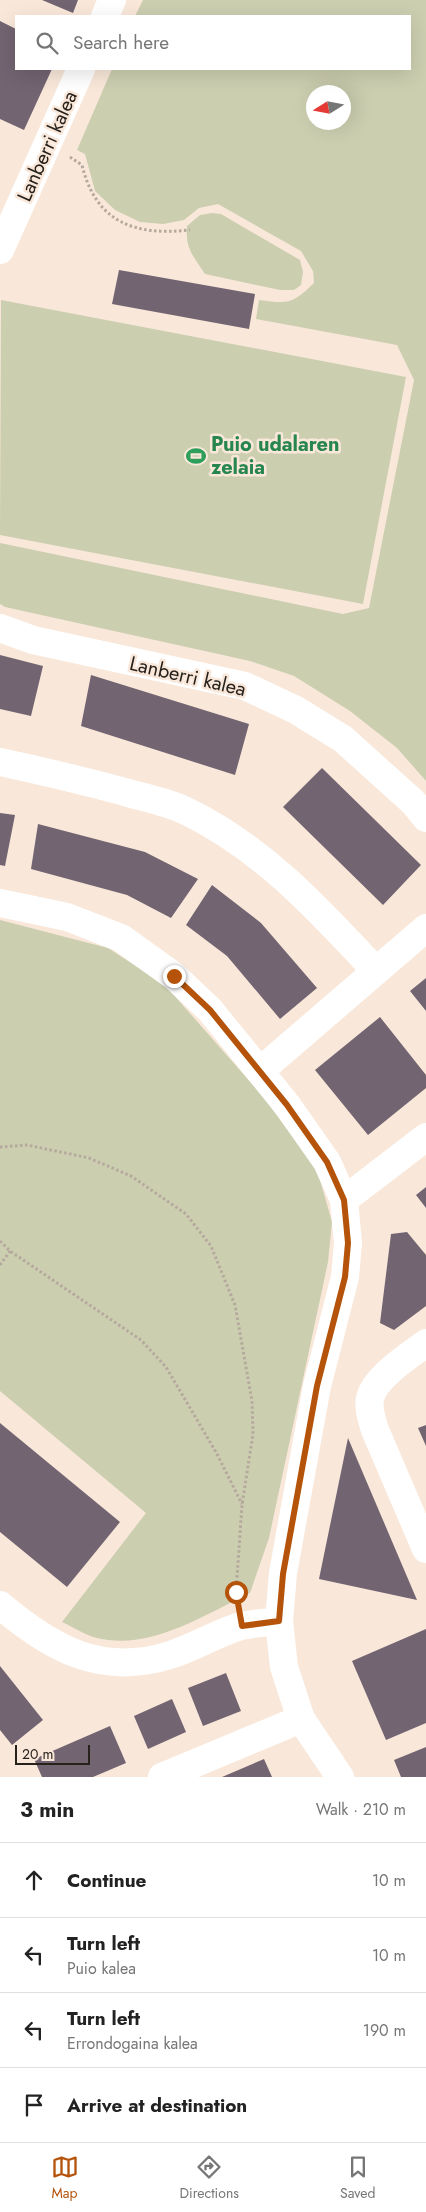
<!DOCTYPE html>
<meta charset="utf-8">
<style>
body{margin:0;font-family:Jost,sans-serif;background:#f6f6f6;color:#222}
.compass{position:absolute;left:306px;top:85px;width:45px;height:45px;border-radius:50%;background:#fff;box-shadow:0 5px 20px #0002;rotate:259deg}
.scale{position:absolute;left:15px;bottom:12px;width:75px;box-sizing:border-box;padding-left:5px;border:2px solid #27211c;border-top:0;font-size:14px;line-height:18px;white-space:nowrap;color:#27211c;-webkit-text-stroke:4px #f9e8da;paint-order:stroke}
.stop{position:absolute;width:15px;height:15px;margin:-11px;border:4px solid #b45309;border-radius:50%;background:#fff}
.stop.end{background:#b45309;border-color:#fff;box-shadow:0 1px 5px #0008}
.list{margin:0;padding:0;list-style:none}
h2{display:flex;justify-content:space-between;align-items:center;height:65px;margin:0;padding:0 20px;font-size:21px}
h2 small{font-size:16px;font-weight:400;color:#767676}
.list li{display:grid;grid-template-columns:32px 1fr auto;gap:15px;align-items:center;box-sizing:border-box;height:75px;padding:0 20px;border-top:1px solid #e0e0e0}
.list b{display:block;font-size:19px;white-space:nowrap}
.list p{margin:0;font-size:16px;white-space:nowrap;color:#767676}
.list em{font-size:16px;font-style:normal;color:#767676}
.icon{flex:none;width:28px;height:28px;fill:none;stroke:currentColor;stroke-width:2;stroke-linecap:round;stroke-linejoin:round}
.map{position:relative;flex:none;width:426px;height:1777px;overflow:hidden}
.search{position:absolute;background:#fff;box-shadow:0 5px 20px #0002;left:15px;right:15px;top:15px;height:55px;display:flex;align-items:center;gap:12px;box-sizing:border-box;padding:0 18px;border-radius:0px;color:#767676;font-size:19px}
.sheet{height:365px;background:#fff}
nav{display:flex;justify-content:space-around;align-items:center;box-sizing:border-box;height:70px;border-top:1px solid #e0e0e0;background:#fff;font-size:14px;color:#767676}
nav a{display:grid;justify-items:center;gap:2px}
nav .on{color:#b45309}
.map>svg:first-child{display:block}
</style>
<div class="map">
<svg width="426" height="1777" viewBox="0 0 426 1777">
<rect width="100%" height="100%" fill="#f9e8da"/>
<path fill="#ccceb0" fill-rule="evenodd" d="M 143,0 L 426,0 L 426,781 L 397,748 L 350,711 L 294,676 L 250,661 L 5,607 L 0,604 L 0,543 L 343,614 L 369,608 L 414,380 L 397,345 L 256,319 L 259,300 C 289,304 292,304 314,283 L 313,271 L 301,251 L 218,204 L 199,208 L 184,220 L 163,224 L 140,222 L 115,210 L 95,191 L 85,154 L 77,150 L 112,69 L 410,69 L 410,16 L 135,16 ZM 314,92 L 344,92 L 344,122 L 314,122 Z
M 212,213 L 221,214 L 300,260 L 303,272 L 301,285 L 294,290 L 280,290 L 205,274 C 193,256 185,248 187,226 L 200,215 Z
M 1,300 L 406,377 L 363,604 L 0,535 Z
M 0,920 L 108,948 L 165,985 L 260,1093 L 317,1169 L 332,1222 L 328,1262 L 269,1538 L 250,1593 C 204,1615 150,1651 97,1638 C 85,1635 73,1627 62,1622 L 146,1513 L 0,1391 Z"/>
<path fill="#726471" d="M 42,0 L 78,0 L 73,13 Z
M 0,21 L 16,29 L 16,69 L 52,69 L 24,130 L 0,119 Z
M 119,270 L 255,294 L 249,329 L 112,304 Z
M 0,655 L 43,666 L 31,716 L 0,709 Z
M 91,675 L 249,724 L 235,775 L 81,726 Z
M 322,768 L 421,865 L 383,905 L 283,807 Z
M 0,813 L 15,815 L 5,866 L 0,865 Z
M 38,824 L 145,852 L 198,879 L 171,918 L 127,895 L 31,869 Z
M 212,885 L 261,923 L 317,988 L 280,1019 L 227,956 L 186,925 Z
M 426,978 L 426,1011 L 410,991 Z
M 380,1017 L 426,1075 L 426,1088 L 368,1135 L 315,1070 Z
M 426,1187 L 426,1208 L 416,1195 Z
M 407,1232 L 426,1255 L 426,1306 L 394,1330 L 380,1323 L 391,1234 Z
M 0,1423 L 120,1522 L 67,1587 L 0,1532 Z
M 426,1425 L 426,1446 L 418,1428 Z
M 348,1438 L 417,1600 L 319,1579 Z
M 426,1629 L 426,1723 L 386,1740 L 352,1661 Z
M 0,1666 L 43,1720 L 12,1745 L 0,1730 Z
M 226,1673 L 241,1711 L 203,1726 L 188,1688 Z
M 172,1699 L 186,1732 L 148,1749 L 134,1716 Z
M 110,1726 L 126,1763 L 93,1777 L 42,1777 L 34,1759 Z
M 426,1747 L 426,1777 L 401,1777 L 394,1760 Z
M 264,1759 L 272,1777 L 222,1777 Z"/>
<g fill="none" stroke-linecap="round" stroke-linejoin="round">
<path stroke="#b5a89d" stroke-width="3" stroke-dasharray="2.5 2.5" stroke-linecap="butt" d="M 70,157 L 82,165 C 96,223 135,236 190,230
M 0,1147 L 27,1145 L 89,1158 L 131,1176 L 186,1214 L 211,1246 L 235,1305 L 252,1401 L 253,1434 L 242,1505 L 236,1592 L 238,1601
M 0,1241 L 10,1251 L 141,1340 L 166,1367 L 217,1454 L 242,1504
M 0,1265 L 10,1251"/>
<path stroke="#fff" stroke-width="28" d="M 105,16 L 112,0
M 0,250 L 81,69
M 0,628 L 33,640 L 245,686 L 296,710 L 343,739 L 413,802 L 426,818
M 0,762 C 42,771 84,781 125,792 C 145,798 168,802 186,811 C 263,848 319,910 376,971
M 0,903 L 67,917 L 121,938 L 174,976 L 210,1010 L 287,1105 L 327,1162 L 344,1200 L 348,1243 L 345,1277 L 317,1386 L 283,1573 L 279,1621 L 284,1667 L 301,1719 L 340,1777
M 260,1071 L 426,928
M 344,1200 L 426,1137
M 426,1343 C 409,1356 375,1377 370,1398 C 368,1409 372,1420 375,1430 L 426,1549
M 0,1605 C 51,1648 101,1677 170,1655 C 195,1647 217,1633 241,1626 C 253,1623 267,1623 279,1621
M 162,1777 L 301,1719"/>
</g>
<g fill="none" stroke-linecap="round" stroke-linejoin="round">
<path stroke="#b45309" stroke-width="6" d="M 174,976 L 210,1010 L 287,1105 L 327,1162 L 344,1200 L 348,1243 L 345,1277 L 317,1386 L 283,1574 L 279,1621 L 242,1626 L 236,1592"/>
</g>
<defs>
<symbol id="stadium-bare" viewBox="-9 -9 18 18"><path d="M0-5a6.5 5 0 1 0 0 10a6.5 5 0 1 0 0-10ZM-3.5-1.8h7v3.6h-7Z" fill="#2e9e5b" stroke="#f9e8da" stroke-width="2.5" paint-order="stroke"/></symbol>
</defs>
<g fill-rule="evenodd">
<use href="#stadium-bare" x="182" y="442" width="28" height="28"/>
</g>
<g text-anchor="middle" stroke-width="5" stroke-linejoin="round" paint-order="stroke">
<g font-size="20" fill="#27211c" stroke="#f9e8da">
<text transform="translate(47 146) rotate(-66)" y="7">Lanberri kalea</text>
<text transform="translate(188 676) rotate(13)" y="7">Lanberri kalea</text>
</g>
<g font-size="20" font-weight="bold" fill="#27864d" stroke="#f9e8da" text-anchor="start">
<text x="211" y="451">Puio udalaren<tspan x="211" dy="23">zelaia</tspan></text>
</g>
</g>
</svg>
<svg class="compass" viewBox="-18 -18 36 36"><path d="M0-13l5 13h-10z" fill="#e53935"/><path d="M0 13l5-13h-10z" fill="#767676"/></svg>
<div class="scale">20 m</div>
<div class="stop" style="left:236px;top:1592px"></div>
<div class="stop end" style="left:174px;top:976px"></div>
<div class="search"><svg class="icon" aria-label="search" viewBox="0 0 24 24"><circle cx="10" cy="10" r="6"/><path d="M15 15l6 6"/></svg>Search here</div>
</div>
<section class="sheet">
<h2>3 min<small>Walk · 210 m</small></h2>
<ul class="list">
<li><svg class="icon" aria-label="ahead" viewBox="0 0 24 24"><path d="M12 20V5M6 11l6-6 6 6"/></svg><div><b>Continue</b></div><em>10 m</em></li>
<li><svg class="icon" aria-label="left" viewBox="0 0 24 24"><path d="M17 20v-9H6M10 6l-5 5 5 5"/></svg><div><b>Turn left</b><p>Puio kalea</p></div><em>10 m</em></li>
<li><svg class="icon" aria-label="left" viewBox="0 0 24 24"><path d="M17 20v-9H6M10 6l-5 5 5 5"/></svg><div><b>Turn left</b><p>Errondogaina kalea</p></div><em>190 m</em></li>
<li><svg class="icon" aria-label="arrive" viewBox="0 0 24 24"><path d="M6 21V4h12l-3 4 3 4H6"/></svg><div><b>Arrive at destination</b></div></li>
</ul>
</section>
<nav>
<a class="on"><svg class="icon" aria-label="map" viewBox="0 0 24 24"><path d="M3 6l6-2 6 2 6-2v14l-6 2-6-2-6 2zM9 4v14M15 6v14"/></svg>Map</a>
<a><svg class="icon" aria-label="directions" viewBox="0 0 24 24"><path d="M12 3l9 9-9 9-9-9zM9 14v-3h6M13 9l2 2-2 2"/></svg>Directions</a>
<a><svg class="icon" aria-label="saved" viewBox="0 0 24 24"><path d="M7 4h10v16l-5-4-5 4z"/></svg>Saved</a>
</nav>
